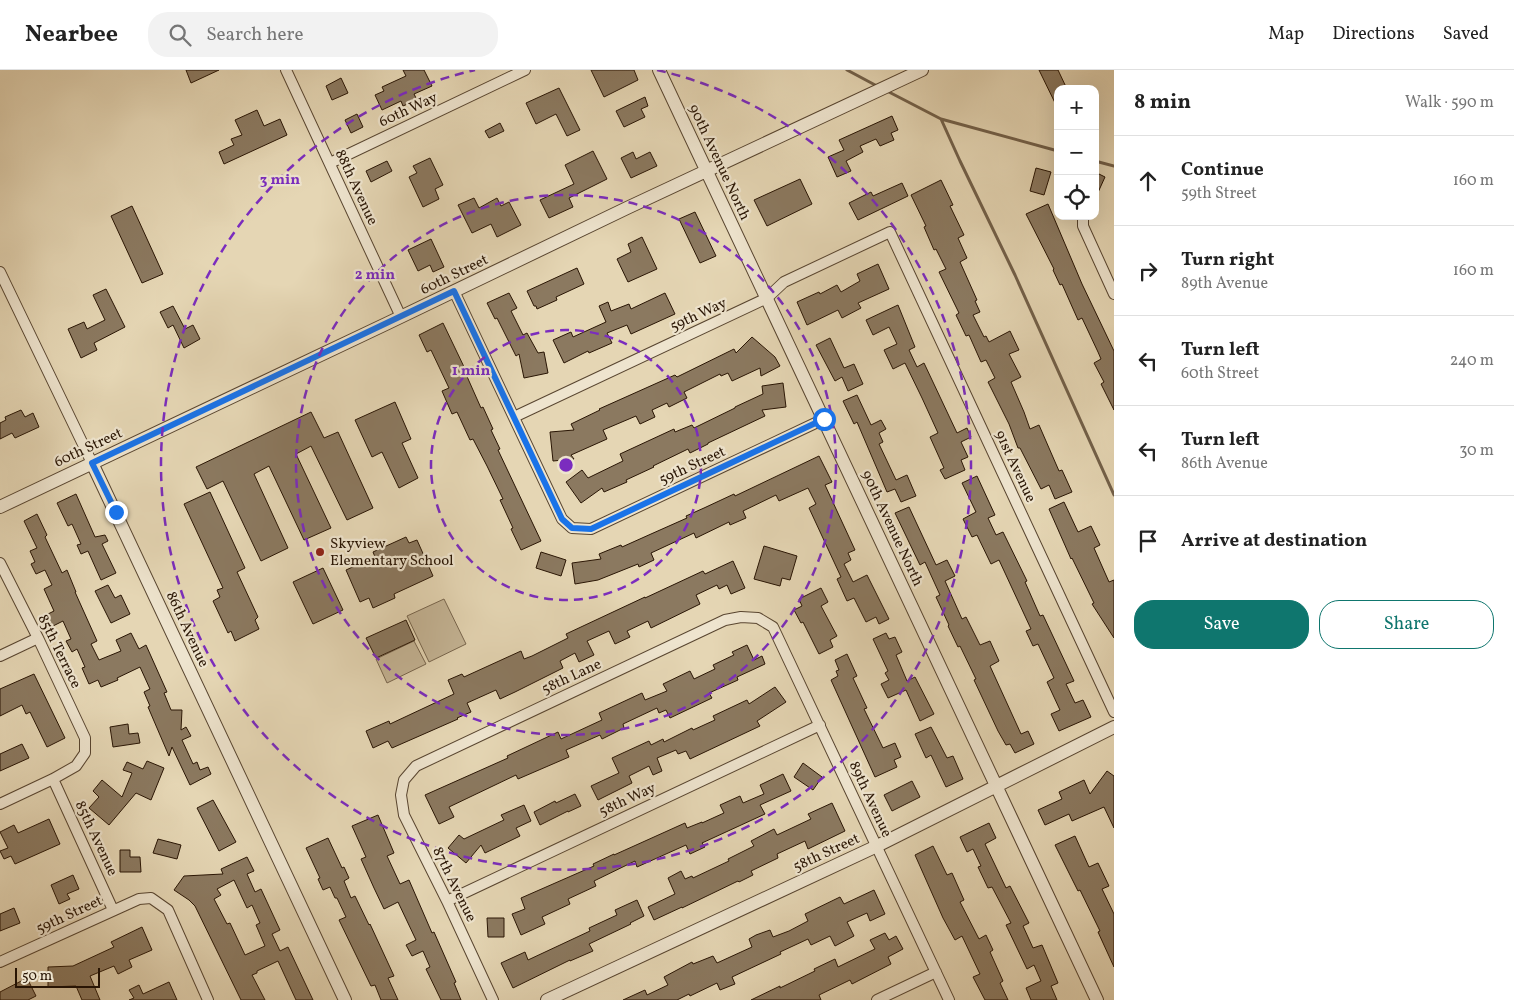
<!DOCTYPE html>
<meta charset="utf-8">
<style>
body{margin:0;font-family:Vollkorn,serif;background:#f2f2f2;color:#222}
.controls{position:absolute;right:15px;top:15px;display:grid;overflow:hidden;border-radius:10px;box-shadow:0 5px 20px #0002}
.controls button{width:45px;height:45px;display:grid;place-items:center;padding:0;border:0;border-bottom:1px solid #e0e0e0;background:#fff;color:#222;font:25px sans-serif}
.scale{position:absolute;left:15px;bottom:12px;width:85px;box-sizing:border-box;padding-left:5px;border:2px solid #291504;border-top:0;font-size:14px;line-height:18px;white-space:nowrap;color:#291504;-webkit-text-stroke:4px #eee4ce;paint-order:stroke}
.stop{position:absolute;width:15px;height:15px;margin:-11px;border:4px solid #1a73e8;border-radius:50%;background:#fff}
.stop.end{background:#1a73e8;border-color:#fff;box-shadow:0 1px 5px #0008}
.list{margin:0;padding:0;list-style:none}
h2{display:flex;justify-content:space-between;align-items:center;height:65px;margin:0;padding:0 20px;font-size:21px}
h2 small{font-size:16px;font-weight:400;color:#767676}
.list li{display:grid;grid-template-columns:32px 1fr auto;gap:15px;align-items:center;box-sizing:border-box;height:90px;padding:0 20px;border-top:1px solid #e0e0e0}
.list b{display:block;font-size:19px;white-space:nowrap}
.list p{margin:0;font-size:16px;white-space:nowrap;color:#767676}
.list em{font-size:16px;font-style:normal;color:#767676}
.actions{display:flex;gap:10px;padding:15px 20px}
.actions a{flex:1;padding:11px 0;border:1px solid #0f766e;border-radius:20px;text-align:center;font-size:18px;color:#0f766e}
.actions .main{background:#0f766e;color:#fff}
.icon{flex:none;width:28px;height:28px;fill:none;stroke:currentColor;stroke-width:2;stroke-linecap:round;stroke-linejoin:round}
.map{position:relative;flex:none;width:1114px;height:930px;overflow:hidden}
header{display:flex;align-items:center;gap:30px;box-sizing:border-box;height:70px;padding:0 25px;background:#fff;border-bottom:1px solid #e0e0e0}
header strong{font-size:24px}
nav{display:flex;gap:28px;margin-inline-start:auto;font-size:18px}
.search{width:350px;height:45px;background:#f2f2f2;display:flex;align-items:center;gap:12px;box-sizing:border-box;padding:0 18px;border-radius:20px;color:#767676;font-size:19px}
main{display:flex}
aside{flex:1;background:#fff}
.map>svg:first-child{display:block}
</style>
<header>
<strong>Nearbee</strong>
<div class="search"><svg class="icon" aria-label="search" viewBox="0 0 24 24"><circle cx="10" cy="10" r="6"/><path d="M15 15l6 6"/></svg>Search here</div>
<nav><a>Map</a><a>Directions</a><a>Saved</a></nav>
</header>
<main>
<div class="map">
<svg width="1114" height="930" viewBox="0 0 1114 930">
<rect width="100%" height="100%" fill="#e5d6b4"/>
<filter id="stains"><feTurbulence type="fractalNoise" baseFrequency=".004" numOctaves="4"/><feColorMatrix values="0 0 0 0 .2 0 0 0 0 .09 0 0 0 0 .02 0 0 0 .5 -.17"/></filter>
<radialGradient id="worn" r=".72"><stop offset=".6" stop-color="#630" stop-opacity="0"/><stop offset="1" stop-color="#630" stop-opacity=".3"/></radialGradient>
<path fill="#c5b596" stroke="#77654d" d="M 444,529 L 466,574 L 429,592 L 407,546 Z
M 414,571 L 426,594 L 387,613 L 376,589 Z"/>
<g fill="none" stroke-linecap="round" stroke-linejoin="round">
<path stroke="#73614a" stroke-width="3" d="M 847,0 L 877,16
M 887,21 L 941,49 L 1058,81
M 941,49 L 960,91 L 1015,205 L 1114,425
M 1095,91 L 1114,96"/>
</g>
<path fill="#8b7960" stroke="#291504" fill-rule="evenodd" d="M 186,0 L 219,0 L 191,13 Z
M 403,0 L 424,0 L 432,16 L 414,24 L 417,30 L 403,36 L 401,31 L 382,40 L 375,25 L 384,21 L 382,17 L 406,6 Z
M 591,0 L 634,0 L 638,10 L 604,27 Z
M 1039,0 L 1058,0 L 1067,19 L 1058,19 L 1058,39 Z
M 341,8 L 348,23 L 332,30 L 326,16 Z
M 559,18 L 580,60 L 567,66 L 556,44 L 536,54 L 526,33 Z
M 645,27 L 648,36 L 641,39 L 645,47 L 624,57 L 616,41 Z
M 257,40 L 264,56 L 280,49 L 287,65 L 224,94 L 219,82 L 234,75 L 231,69 L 242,65 L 235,50 Z
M 357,44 L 363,57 L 351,63 L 345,50 Z
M 892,46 L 898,60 L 891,63 L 894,70 L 880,76 L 876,69 L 860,76 L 863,82 L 846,91 L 851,101 L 837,107 L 828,87 L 844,80 L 839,70 Z
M 500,53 L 504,61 L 489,68 L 485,61 Z
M 593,81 L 607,109 L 569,128 L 573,137 L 549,148 L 540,130 L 574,114 L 565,95 Z
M 633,82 L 636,89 L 650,82 L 657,96 L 631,108 L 621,88 Z
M 430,88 L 443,115 L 435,119 L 439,129 L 423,137 L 409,107 L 417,103 L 413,96 Z
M 387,91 L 392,101 L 371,112 L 366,101 Z
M 1036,98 L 1051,102 L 1044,125 L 1030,121 Z
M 1095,102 L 1105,107 L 1095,129 Z
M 800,109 L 812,134 L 767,156 L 754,130 Z
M 941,110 L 953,135 L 950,136 L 964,165 L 958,168 L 967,188 L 960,192 L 977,230 L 975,231 L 980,242 L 973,245 L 984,267 L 986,266 L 989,272 L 1010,261 L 1019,280 L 1009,284 L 1021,307 L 1011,312 L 1024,342 L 1030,359 L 1039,355 L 1059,401 L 1062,400 L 1072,422 L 1055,429 L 1049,415 L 1041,419 L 1020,378 L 1018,378 L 1009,354 L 988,312 L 995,308 L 986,290 L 981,292 L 969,265 L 966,266 L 956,245 L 959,243 L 939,202 L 946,199 L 936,179 L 934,180 L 924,157 L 926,156 L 911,125 Z
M 902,113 L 908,126 L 858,150 L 849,133 L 871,122 L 873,126 Z
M 474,128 L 479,138 L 497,128 L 501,136 L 509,132 L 521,155 L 497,167 L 491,154 L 472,163 L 458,135 Z
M 1048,134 L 1082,214 L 1114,281 L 1114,340 L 1101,314 L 1104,312 L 1094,293 L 1101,289 L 1098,282 L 1082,248 L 1078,250 L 1062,214 L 1060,215 L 1053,200 L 1054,199 L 1026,144 Z
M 132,136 L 163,204 L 142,213 L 111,146 Z
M 695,142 L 716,186 L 700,193 L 679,149 Z
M 642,167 L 657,199 L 628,212 L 617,189 L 631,182 L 628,174 Z
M 431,169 L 444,197 L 433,202 L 430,195 L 418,201 L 408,180 Z
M 878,194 L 889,219 L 858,233 L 861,238 L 842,248 L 838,240 L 807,255 L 797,232 L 819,222 L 820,224 L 837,215 L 841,222 L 860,211 L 857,204 Z
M 577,198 L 584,214 L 556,227 L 557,230 L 537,239 L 536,236 L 534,236 L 527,221 Z
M 106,219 L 125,257 L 94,273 L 97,280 L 81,288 L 68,259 L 84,252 L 87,259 L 105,250 L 93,225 Z
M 509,223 L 517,238 L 511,241 L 523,265 L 527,263 L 538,283 L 544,282 L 548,303 L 524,308 L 519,284 L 516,286 L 497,248 L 495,249 L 487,233 Z
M 665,223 L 675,244 L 631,264 L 627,255 L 607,263 L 612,273 L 589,283 L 588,281 L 564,293 L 553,270 L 571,262 L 573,267 L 606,252 L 599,236 L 608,232 L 611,241 L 629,234 L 631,239 Z
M 898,235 L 915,277 L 909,280 L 917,297 L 924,293 L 957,363 L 967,358 L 971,367 L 961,372 L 968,387 L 961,390 L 965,400 L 945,409 L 940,400 L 944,398 L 930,367 L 938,363 L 922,328 L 905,293 L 893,299 L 884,280 L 897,274 L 889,257 L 873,265 L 866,250 Z
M 173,236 L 185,259 L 193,255 L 200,269 L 184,278 L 173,255 L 168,258 L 160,242 Z
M 443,253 L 466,301 L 465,302 L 481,338 L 483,337 L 493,359 L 491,360 L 500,379 L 498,380 L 541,471 L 521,480 L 511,459 L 513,458 L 500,430 L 503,429 L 487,396 L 473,369 L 470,370 L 457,342 L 452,344 L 442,321 L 449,318 L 431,280 L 427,282 L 419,265 Z
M 752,267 L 775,287 L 780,296 L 761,306 L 760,298 L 732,311 L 728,303 L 721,306 L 720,304 L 684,322 L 687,328 L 669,337 L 667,333 L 652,340 L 655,347 L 640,354 L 636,346 L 603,360 L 607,369 L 571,385 L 574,389 L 553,391 L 550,362 L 574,360 L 571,354 L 600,340 L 599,339 L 675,305 L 677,307 L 734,279 L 736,283 Z
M 830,268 L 844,298 L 854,294 L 863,314 L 848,321 L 842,307 L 835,311 L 816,275 Z
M 783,313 L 786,337 L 762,340 L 765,346 L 708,373 L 708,374 L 690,383 L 688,379 L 653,396 L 654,397 L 626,410 L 627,412 L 604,422 L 602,418 L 581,433 L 566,412 L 582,400 L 588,408 L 623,391 L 620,384 L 674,359 L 675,362 L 692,355 L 694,358 L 735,338 L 735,337 L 763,324 L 762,316 Z
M 857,325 L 871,355 L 881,350 L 886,359 L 879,363 L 883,372 L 879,374 L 896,410 L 907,405 L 916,426 L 901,432 L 895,419 L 887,422 L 857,352 L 854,354 L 843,331 Z
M 395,332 L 411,369 L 402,373 L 418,408 L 399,418 L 382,382 L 372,387 L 355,350 Z
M 21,340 L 25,347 L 33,343 L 39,357 L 15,368 L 12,363 L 0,369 L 0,353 L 6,350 L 5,347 Z
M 311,342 L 324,368 L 338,362 L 373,438 L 347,450 L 311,376 L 296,384 L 331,458 L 304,470 L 269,396 L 254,404 L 288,478 L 261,491 L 223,411 L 207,419 L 196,397 Z
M 819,386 L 832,412 L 825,415 L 855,480 L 848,483 L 851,490 L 844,494 L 853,512 L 867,505 L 889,549 L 879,554 L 876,547 L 866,552 L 854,528 L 847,531 L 837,509 L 841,507 L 809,438 L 816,434 L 808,418 L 779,431 L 776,425 L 743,441 L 746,448 L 730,455 L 729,452 L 696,468 L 694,463 L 651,483 L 654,490 L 639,497 L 638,494 L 598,510 L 575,514 L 572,493 L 601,489 L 599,484 L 621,475 L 622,477 L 651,464 L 687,448 L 686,446 L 704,438 L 734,424 L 735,426 Z
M 977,406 L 995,445 L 988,448 L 996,465 L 1003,462 L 1027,511 L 1025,512 L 1040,546 L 1043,545 L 1074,611 L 1066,614 L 1075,633 L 1083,630 L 1091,647 L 1059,661 L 1051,644 L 1060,640 L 1047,612 L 1054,608 L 1038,574 L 1033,576 L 1026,561 L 1031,559 L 999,490 L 991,494 L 977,465 L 972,467 L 963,449 L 976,442 L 962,413 Z
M 210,422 L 245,498 L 237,502 L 258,547 L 255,550 L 259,559 L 235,571 L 231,561 L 228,563 L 213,531 L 220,527 L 217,520 L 223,518 L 184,434 Z
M 76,424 L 95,467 L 105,465 L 108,471 L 102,474 L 116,503 L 101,510 L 88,481 L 81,484 L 77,475 L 81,474 L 72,454 L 68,456 L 57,433 Z
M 1064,432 L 1078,462 L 1091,456 L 1100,475 L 1094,478 L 1109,512 L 1114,510 L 1114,568 L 1092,534 L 1094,533 L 1072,488 L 1071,489 L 1049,439 Z
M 909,437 L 936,495 L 947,490 L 955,506 L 945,511 L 962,549 L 966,547 L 980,575 L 990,571 L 999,591 L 990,596 L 1021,664 L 1028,661 L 1034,674 L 1015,683 L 1010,674 L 1006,675 L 998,661 L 974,610 L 976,609 L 960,576 L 958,577 L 948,556 L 949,555 L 936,527 L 940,525 L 925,492 L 920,495 L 895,443 Z
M 37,444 L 47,465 L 45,467 L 62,503 L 67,500 L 76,522 L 75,522 L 97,571 L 91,574 L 99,590 L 121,581 L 116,570 L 131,563 L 139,579 L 146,575 L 167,622 L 164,623 L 171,640 L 182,640 L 181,660 L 186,657 L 191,666 L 182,670 L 193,694 L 197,692 L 200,700 L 208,697 L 211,704 L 190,715 L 172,677 L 169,686 L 148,637 L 150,636 L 144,622 L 150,619 L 140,597 L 117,608 L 118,610 L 101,617 L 98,610 L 89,614 L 82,598 L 85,597 L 77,579 L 72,582 L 66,571 L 71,569 L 63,551 L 49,558 L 44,546 L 54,541 L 44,519 L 52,515 L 45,500 L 36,504 L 31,494 L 35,492 L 30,481 L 37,478 L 24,451 Z
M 406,467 L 409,473 L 417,470 L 433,506 L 394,524 L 395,528 L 373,538 L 369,528 L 360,532 L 346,500 L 375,487 L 373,482 Z
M 764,476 L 797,486 L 790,510 L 782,508 L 780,516 L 754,509 Z
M 541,482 L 566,490 L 561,506 L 536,498 Z
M 733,491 L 745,518 L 731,524 L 727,515 L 719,519 L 717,515 L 696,525 L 700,534 L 651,558 L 648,551 L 627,561 L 630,567 L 615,574 L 609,561 L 587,571 L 594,585 L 579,592 L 575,583 L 560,591 L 563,598 L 515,622 L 500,629 L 496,620 L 467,633 L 471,642 L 457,648 L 458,649 L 392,678 L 388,671 L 373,678 L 366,661 L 389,651 L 390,654 L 454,624 L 448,610 L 462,604 L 464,607 L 521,581 L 524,589 L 532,586 L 568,568 L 566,564 L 645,527 L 645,528 L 703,501 L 705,504 Z
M 323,498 L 343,540 L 313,554 L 293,512 Z
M 108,515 L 115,528 L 121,525 L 130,544 L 111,553 L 95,521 Z
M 821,518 L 828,532 L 821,536 L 837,566 L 830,570 L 833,577 L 819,584 L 803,552 L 801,553 L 794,540 L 802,536 L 799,529 Z
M 406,550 L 415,570 L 376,588 L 366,568 Z
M 886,563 L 889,569 L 895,567 L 902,582 L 896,585 L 907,611 L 915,607 L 934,644 L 920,651 L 906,620 L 888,628 L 881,614 L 889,610 L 885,603 L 888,601 L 873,569 Z
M 747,575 L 754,590 L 762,586 L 765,594 L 737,607 L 738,610 L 709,623 L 712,628 L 670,648 L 666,640 L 659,643 L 657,638 L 623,654 L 624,658 L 602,669 L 600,665 L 566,680 L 569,687 L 518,709 L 516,705 L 449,737 L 454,747 L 439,754 L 425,725 L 508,688 L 507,686 L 558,662 L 561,669 L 602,650 L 599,643 L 642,623 L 645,630 L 667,621 L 663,614 L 690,601 L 694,609 L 715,599 L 713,595 L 734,585 L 732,582 Z
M 847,584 L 857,606 L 853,608 L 867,638 L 864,639 L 883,678 L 895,673 L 901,687 L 894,690 L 897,697 L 875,707 L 831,610 L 838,606 L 836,601 L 839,600 L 835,590 Z
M 34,604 L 65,668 L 47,677 L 30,642 L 26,644 L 22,635 L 0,646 L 0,619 Z
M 775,617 L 786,632 L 757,651 L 760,656 L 690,689 L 686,681 L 678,684 L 676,680 L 657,688 L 662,701 L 653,705 L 649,696 L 629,706 L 632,713 L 598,730 L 591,716 L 619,703 L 612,688 L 649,671 L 651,675 L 663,669 L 664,672 L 692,658 L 693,660 L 715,650 L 713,646 L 747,630 L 749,634 Z
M 128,654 L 129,664 L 138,663 L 140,673 L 113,677 L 110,657 Z
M 931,657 L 947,688 L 953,686 L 963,709 L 946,717 L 931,685 L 926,688 L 915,664 Z
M 22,674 L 29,688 L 0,701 L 0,684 Z
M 147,691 L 164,698 L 151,730 L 136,723 L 109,755 L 89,738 L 99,727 L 93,721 L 102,710 L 122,727 L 132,703 L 123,700 L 127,692 L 143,699 Z
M 803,693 L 822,707 L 813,720 L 794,707 Z
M 1107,701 L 1114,706 L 1114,758 L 1104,737 L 1072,751 L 1069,744 L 1045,755 L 1038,740 L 1062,729 L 1059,722 L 1084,710 L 1090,724 Z
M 783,704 L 791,721 L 760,735 L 765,744 L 702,773 L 705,777 L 690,784 L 686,775 L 637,797 L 635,791 L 594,811 L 596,816 L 568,829 L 570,834 L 542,847 L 545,854 L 521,865 L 512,844 L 525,839 L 521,828 L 594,796 L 593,794 L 614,784 L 614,785 L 685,753 L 687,758 L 702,752 L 702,753 L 724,743 L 720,735 L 740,726 L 743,733 L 764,724 L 760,715 Z
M 912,711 L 920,727 L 892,741 L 884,725 Z
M 575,724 L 581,736 L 568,742 L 568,741 L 540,755 L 534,742 L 555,731 L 556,733 Z
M 213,730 L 236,772 L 219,781 L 197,738 Z
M 832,733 L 845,761 L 808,779 L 805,771 L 777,784 L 778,788 L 751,801 L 753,805 L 739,812 L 738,811 L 682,838 L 682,837 L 654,850 L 648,837 L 675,824 L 668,808 L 681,801 L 685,809 L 692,806 L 693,808 L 729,791 L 728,789 L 754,776 L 751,771 L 774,759 L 777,765 L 811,749 L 808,744 Z
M 524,735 L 531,751 L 516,758 L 520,766 L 485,783 L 481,775 L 466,793 L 448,778 L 459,765 L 464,769 L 504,750 L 501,745 Z
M 378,745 L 394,783 L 387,786 L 400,814 L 409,810 L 432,863 L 434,862 L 456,912 L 454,913 L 461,930 L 441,930 L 426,899 L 430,897 L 423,881 L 412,886 L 406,875 L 416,870 L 398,832 L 384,839 L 374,818 L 361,789 L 366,787 L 352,756 Z
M 49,749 L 60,774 L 15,794 L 11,786 L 4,789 L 0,781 L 8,778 L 0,762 L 14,755 L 18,763 Z
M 989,753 L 996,768 L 985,774 L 1006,818 L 1010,816 L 1029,853 L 1023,856 L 1033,878 L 1042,875 L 1058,913 L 1051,916 L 1057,930 L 1031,930 L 1026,918 L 1041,911 L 1034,895 L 1027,899 L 1006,855 L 1011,853 L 992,817 L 988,818 L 978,797 L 981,796 L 973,779 L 967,782 L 960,767 Z
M 1075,766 L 1089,797 L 1098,793 L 1109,816 L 1102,819 L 1114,844 L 1114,897 L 1098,862 L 1100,861 L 1080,820 L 1078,821 L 1055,775 Z
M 328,768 L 342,798 L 344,797 L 349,808 L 344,811 L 351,828 L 355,826 L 369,855 L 370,854 L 394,906 L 388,908 L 398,930 L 381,930 L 375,915 L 371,916 L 339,850 L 346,847 L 337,828 L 335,828 L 330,817 L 323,820 L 318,809 L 320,808 L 306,778 Z
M 158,769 L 181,775 L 177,789 L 153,783 Z
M 933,776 L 947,805 L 952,803 L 964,830 L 960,832 L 979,869 L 986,865 L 993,880 L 990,882 L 1003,911 L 1000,913 L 1008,930 L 985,930 L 973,907 L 980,904 L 962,866 L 955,870 L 943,848 L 915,785 Z
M 120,780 L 130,780 L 130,787 L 140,787 L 141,802 L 120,802 Z
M 247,787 L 254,801 L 247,804 L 255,822 L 261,819 L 280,860 L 272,864 L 280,881 L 288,877 L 313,930 L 296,930 L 278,891 L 257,901 L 257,903 L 252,905 L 265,930 L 241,930 L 195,836 L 189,830 L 174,820 L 184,806 L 223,804 L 221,799 ZM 234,810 L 247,838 L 252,835 L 260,853 L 256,855 L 265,876 L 245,885 L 230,853 L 227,854 L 214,829 L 221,825 L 217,819 Z
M 73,805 L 79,819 L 67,824 L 70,829 L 59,834 L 51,815 Z
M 874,820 L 885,844 L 870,851 L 867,843 L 847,852 L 854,866 L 835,876 L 830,866 L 811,875 L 808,869 L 780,882 L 781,884 L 732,907 L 735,914 L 720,920 L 717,913 L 690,926 L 689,924 L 677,930 L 623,930 L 645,920 L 647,925 L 668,915 L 664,907 L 692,892 L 693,894 L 713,886 L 717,893 L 752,877 L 749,869 L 756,865 L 770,860 L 773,867 L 789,861 L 808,851 L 805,844 L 840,827 L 844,834 Z
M 637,830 L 644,846 L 630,853 L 631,854 L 589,874 L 593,881 L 570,891 L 570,890 L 513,918 L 501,893 L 525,882 L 528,890 L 590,861 L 589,858 L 617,845 L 615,840 Z
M 14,838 L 20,853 L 0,861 L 0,844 Z
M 487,848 L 504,848 L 504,867 L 488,867 Z
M 142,857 L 152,880 L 129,890 L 132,897 L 118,904 L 114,896 L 90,906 L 100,930 L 82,930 L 76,916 L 48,917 L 48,897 L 73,896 L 114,877 L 111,872 Z
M 885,863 L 889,870 L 896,866 L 903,879 L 888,887 L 891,894 L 852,914 L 850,910 L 819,925 L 821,930 L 751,930 L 780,916 L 780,918 L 815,901 L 814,899 L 835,889 L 838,897 L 875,879 L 870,870 Z
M 27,908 L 36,926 L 28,930 L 0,930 L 0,922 Z
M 169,912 L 177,930 L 129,930 L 134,928 L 129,920 L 139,915 L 143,924 Z"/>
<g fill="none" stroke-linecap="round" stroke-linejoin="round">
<defs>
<path id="minor" d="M 286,0 L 401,247
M 330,93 L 525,0
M 1083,146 L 1083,156 L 1114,224
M 0,202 L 92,393
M 454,221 L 562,449 L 572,458 L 591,459 L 824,349
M 514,347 L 767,228 L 784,212 L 890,162 L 1114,642
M 0,493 L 38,568 L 85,668 L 85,683 L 76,696 L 53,709 L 0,734
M 0,586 L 38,568
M 53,709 L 113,840
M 447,831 L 820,655
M 0,892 L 139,829 L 151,828 L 168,840 L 208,930
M 493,930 L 447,831 L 404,745 L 401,725 L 404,710 L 416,696 L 725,550 L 741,547 L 758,548 L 773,557 L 949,930
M 877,930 L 936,902"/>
<path id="tertiary" d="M 659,0 L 1097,930
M 92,393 L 345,930
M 0,437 L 388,253 L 627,138 L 922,0
M 547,930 L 877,776 L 1114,657"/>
</defs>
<use href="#minor" stroke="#584530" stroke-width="12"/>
<use href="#tertiary" stroke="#584530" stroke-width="14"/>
<use href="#minor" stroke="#eee4ce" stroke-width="10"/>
<use href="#tertiary" stroke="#eee4ce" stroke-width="12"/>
</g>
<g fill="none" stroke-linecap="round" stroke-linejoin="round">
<path stroke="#1a73e8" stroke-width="6" d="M 116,442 L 92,393 L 454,221 L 562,449 L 572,458 L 591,459 L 824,349"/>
</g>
<g fill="none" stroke="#7b2cbf" stroke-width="2.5" stroke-dasharray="9 6">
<circle cx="566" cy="395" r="135"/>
<circle cx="566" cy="395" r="270"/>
<path d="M657 0A405 405 0 1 1 475 0"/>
</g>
<circle fill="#8f2418" stroke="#eee4ce" stroke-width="2" cx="320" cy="482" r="5"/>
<g text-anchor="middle" stroke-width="4.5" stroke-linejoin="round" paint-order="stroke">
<g font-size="15" fill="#291504" stroke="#eee4ce">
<text transform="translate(408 39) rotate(-25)" y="5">60th Way</text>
<text transform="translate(720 92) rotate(65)" y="5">90th Avenue North</text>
<text transform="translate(357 117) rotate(65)" y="5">88th Avenue</text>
<text transform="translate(454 204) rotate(-26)" y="5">60th Street</text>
<text transform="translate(698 244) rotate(-25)" y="5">59th Way</text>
<text transform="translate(88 377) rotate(-25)" y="5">60th Street</text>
<text transform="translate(692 395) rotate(-25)" y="5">59th Street</text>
<text transform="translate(1016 396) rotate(65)" y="5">91st Avenue</text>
<text transform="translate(893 458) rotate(65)" y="5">90th Avenue North</text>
<text transform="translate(188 559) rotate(65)" y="5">86th Avenue</text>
<text transform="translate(60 581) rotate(64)" y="5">85th Terrace</text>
<text transform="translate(571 606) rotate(-25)" y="5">58th Lane</text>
<text transform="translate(627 729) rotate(-25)" y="5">58th Way</text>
<text transform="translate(871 729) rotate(65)" y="5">89th Avenue</text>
<text transform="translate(97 768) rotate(65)" y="5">85th Avenue</text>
<text transform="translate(826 782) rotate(-25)" y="5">58th Street</text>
<text transform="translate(455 814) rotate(64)" y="5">87th Avenue</text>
<text transform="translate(69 844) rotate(-25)" y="5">59th Street</text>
</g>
<g font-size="15" fill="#291504" stroke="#eee4ce" text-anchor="start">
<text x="330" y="478">Skyview<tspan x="330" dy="17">Elementary School</tspan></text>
</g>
</g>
<circle cx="566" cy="395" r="8" fill="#7b2cbf" stroke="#eee4ce" stroke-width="2.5"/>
<g font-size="15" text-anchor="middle" font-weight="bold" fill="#7b2cbf" stroke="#eee4ce" stroke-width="4.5" stroke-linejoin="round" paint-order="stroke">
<text x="280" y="114">3 min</text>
<text x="375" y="209">2 min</text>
<text x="471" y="305">1 min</text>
</g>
<rect width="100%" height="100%" filter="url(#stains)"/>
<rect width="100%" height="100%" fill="url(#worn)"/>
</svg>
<div class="controls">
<button>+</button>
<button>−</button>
<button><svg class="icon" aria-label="locate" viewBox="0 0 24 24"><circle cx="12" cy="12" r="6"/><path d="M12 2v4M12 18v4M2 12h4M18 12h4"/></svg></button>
</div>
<div class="scale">50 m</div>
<div class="stop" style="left:824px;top:349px"></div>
<div class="stop end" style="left:116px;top:442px"></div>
</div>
<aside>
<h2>8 min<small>Walk · 590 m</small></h2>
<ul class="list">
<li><svg class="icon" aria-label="ahead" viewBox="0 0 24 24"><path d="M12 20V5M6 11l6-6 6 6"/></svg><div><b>Continue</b><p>59th Street</p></div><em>160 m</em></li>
<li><svg class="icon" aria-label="right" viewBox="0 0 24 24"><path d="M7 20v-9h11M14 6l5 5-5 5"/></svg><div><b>Turn right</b><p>89th Avenue</p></div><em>160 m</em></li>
<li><svg class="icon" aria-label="left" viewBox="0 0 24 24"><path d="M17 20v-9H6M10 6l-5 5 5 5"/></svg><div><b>Turn left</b><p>60th Street</p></div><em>240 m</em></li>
<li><svg class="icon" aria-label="left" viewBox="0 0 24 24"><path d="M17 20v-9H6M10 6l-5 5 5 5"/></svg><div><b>Turn left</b><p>86th Avenue</p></div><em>30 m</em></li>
<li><svg class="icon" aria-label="arrive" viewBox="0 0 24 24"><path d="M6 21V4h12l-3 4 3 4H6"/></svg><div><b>Arrive at destination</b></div></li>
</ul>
<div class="actions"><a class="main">Save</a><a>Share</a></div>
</aside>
</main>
